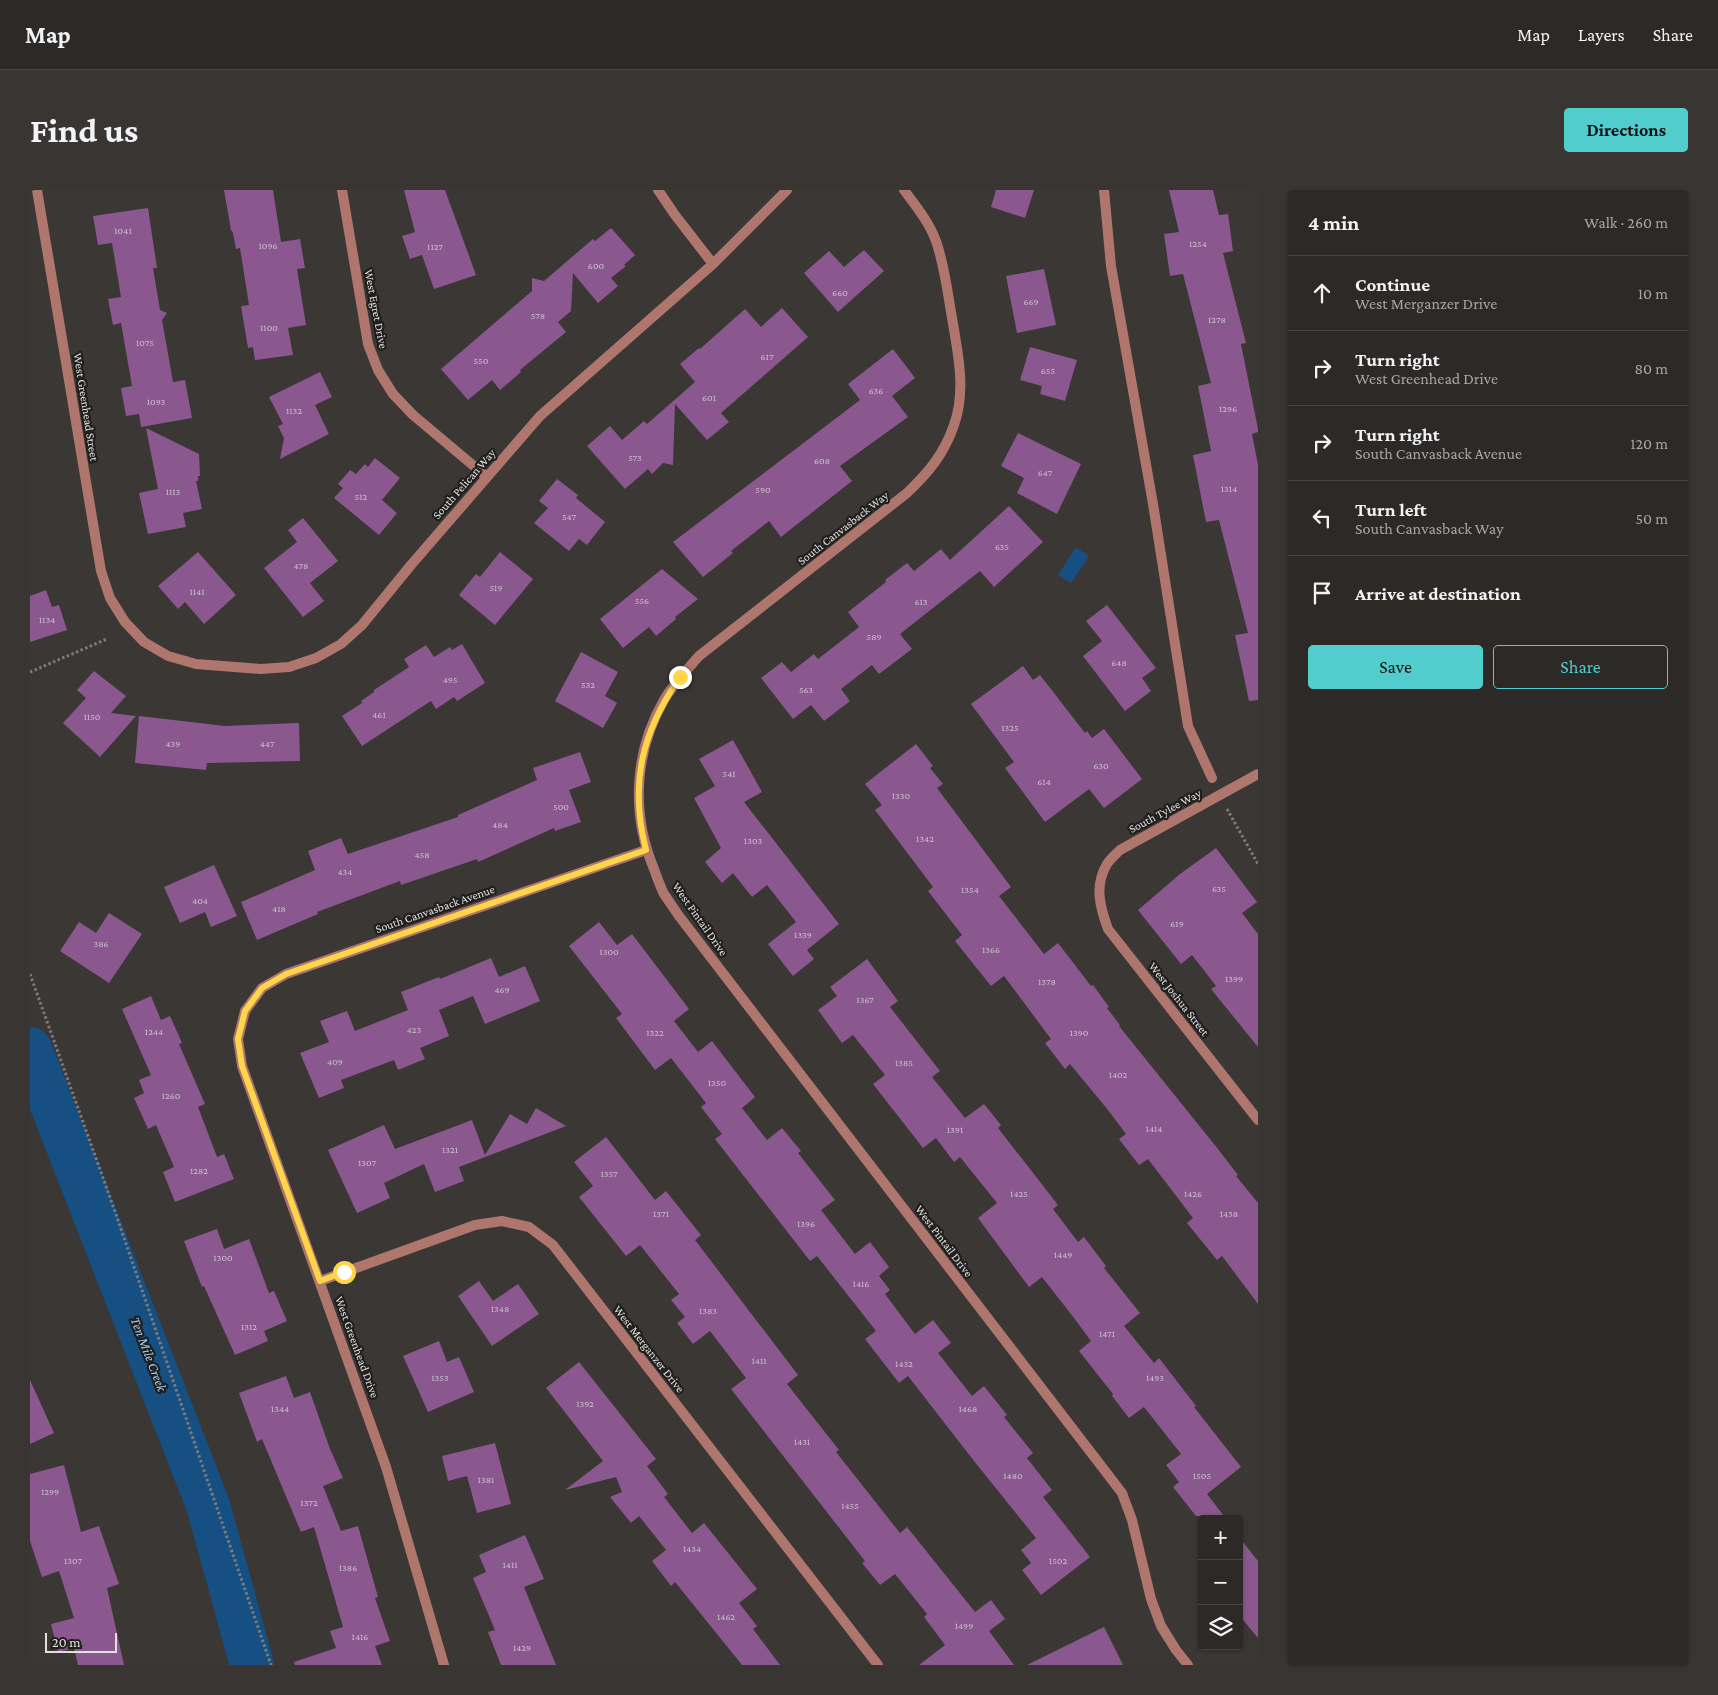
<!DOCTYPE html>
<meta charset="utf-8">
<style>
body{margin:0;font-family:"Crimson Pro",serif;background:#383533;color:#f1f3f6}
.controls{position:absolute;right:15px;bottom:15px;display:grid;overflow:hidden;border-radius:5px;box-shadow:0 1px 4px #0004}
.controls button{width:45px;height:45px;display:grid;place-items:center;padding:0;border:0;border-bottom:1px solid #484544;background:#2c2927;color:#f1f3f6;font:25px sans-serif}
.scale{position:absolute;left:15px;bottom:12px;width:72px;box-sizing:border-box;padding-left:5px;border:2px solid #e2e0df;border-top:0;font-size:14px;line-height:18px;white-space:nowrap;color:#e2e0df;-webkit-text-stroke:4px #201f1d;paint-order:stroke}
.stop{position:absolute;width:15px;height:15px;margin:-11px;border:4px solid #ffd54a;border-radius:50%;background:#fff}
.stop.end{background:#ffd54a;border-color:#fff;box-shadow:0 1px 5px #0008}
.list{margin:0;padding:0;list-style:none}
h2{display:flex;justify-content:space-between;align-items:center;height:65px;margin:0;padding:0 20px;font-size:21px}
h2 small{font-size:16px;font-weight:400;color:#a6a6a7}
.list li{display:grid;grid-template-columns:32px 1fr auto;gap:15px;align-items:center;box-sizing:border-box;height:75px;padding:0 20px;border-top:1px solid #484544}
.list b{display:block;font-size:19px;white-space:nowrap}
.list p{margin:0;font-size:16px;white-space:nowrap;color:#a6a6a7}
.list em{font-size:16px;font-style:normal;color:#a6a6a7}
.actions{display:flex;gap:10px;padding:15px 20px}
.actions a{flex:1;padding:11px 0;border:1px solid #52cdcd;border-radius:5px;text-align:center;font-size:18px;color:#52cdcd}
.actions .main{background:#52cdcd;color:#111}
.icon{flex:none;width:28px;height:28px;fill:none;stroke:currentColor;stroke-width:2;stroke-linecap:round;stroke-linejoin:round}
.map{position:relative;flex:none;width:1228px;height:1475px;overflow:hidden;border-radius:5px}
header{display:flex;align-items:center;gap:30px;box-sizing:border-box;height:70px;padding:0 25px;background:#2c2927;border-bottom:1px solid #484544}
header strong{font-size:24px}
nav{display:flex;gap:28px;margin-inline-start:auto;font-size:18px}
.intro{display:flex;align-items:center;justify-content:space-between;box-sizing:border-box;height:120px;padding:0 30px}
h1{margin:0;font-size:35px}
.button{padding:12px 22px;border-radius:5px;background:#52cdcd;color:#111;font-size:18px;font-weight:700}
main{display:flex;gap:30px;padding:0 30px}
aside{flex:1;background:#2c2927;border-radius:5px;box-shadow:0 1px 4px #0004}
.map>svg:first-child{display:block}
</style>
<header>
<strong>Map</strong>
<nav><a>Map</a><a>Layers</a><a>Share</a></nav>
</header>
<div class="intro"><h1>Find us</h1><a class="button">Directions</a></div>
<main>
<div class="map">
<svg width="1228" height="1475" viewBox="0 0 1228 1475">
<rect width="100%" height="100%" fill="#3a3734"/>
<path fill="#164f82" d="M 1046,357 L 1059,366 L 1041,393 L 1028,385 Z"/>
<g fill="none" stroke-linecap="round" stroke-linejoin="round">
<path stroke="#164f82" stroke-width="44" d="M 0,859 L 178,1315 L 222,1475"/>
</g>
<path fill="#8b578f" d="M 194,0 L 243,0 L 251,52 L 270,49 L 275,78 L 267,79 L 276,135 L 258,138 L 263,165 L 225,170 L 223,157 L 218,158 L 211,116 L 219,115 L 210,58 L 206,59 L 203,43 L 201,40 Z
M 374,0 L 415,0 L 446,85 L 404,99 L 392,65 L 380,69 L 372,46 L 385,42 Z
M 966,0 L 1004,0 L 995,28 L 961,17 Z
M 1139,0 L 1183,0 L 1189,25 L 1198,24 L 1203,61 L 1193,63 L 1216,153 L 1211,154 L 1228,239 L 1228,242 L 1222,244 L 1228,275 L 1228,510 L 1219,511 L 1205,445 L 1218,443 L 1189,330 L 1176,332 L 1163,265 L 1181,261 L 1168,196 L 1181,193 L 1153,84 L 1140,86 L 1134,44 L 1149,42 Z
M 118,18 L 127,78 L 123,78 L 130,120 L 137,123 L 132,130 L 143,192 L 155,190 L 162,228 L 111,237 L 109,224 L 96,226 L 91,198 L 102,196 L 91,133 L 83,135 L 78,109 L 91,107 L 82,53 L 68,55 L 63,26 Z
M 581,38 L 605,65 L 594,75 L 596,76 L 581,88 L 588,96 L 568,113 L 543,83 L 541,121 L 528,132 L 536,142 L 490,180 L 491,182 L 470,200 L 462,190 L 438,210 L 411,179 L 502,101 L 502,88 L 514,91 L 563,49 L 565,51 Z
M 834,60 L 854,81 L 808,122 L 774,83 L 799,61 L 814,77 Z
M 1014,79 L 1026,135 L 987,143 L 976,86 Z
M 752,118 L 778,147 L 691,223 L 699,232 L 677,250 L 645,214 L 643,275 L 633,273 L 622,284 L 618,279 L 595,299 L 557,256 L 580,236 L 592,250 L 614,231 L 617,234 L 665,192 L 650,174 L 669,158 L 670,159 L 715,119 L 731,137 Z
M 1000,157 L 1047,170 L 1035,211 L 1010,204 L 1012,196 L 990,190 Z
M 863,159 L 885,188 L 862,206 L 878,227 L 810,276 L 822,291 L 751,347 L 739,331 L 701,361 L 703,363 L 673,387 L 643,352 L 830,210 L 818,194 Z
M 290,182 L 302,207 L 285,215 L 299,244 L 250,269 L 254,248 L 248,236 L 253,234 L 239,207 Z
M 116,238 L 169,264 L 170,286 L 168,286 L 168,291 L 166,291 L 172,319 L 153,323 L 156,337 L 118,344 L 109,303 L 128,299 Z
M 988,243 L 1051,274 L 1027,324 L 987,303 L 994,288 L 971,276 Z
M 345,268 L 370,288 L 352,310 L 367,323 L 349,345 L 304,308 L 313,298 L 308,294 L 320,280 L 326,284 L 335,274 L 338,277 Z
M 527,289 L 548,305 L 546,308 L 575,332 L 557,355 L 549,349 L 539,361 L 504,333 L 518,318 L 509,311 Z
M 979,316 L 1013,352 L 964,397 L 950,381 L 870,444 L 882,459 L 849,484 L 842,475 L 811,499 L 820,511 L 794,531 L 781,515 L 763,529 L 731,488 L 752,472 L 761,482 L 784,464 L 788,469 L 829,437 L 818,422 L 856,392 L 855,390 L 877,373 L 884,381 L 911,359 L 920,370 Z
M 273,328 L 308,371 L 280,393 L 294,411 L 273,427 L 234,378 L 267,352 L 258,340 Z
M 168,362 L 206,405 L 174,434 L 155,412 L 148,419 L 128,396 Z
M 470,362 L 503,389 L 465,435 L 429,405 L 446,384 L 450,387 Z
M 632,379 L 668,409 L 645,427 L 646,429 L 626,446 L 619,437 L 593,458 L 570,429 Z
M 16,400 L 22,417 L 29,415 L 37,440 L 0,452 L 0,406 Z
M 1077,415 L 1126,478 L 1112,488 L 1121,501 L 1095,521 L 1053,466 L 1072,451 L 1056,431 Z
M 432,454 L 455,493 L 427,511 L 424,507 L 406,519 L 401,511 L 332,556 L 312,526 L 332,513 L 331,511 L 344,502 L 344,500 L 379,477 L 374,469 L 396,455 L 404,467 L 420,457 L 422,460 Z
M 551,462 L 588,482 L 575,506 L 587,513 L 573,538 L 525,511 Z
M 993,476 L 1003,490 L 1010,485 L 1055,543 L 1057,541 L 1062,548 L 1074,539 L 1112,589 L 1074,618 L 1059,599 L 1015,632 L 975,578 L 984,572 L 941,514 Z
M 64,481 L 96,506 L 81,523 L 106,526 L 70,567 L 33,533 L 56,508 L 47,500 Z
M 109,526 L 195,536 L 269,533 L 270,571 L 177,573 L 176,580 L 105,573 Z
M 703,550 L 732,602 L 714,612 L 809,734 L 777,760 L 784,769 L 763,786 L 738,754 L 766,732 L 737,695 L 722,707 L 703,683 L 692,693 L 675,672 L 691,658 L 664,608 L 685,596 L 669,569 Z
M 886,554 L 903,576 L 900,578 L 913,594 L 907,598 L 981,697 L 969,706 L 1014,764 L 1028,753 L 1061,796 L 1063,795 L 1079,817 L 1077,818 L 1090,835 L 1089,836 L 1188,959 L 1208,985 L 1206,986 L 1228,1013 L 1228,1114 L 1192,1066 L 1187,1070 L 1157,1033 L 1163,1028 L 1118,969 L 1109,975 L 1089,949 L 1096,944 L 1078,920 L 1040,874 L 1035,879 L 1015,853 L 1021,849 L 974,786 L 961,796 L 925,751 L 932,745 L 898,701 L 903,697 L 845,620 L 852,615 L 835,594 Z
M 550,562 L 561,592 L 539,600 L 551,632 L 525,641 L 524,638 L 448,672 L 447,669 L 371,695 L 370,691 L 287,722 L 288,724 L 227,750 L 211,712 L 285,680 L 278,661 L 311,648 L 318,664 L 428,627 L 428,625 L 507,590 L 503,578 Z
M 1186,658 L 1227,712 L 1212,723 L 1228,744 L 1228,857 L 1181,799 L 1186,796 L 1162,765 L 1151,774 L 1108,720 L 1150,684 Z
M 184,675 L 207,726 L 181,737 L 175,722 L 150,733 L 134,697 Z
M 79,723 L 112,744 L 79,793 L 30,761 L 49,732 L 66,743 Z
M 569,732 L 587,755 L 602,744 L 659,819 L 644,831 L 668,862 L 682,851 L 725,907 L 712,918 L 737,950 L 752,938 L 771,961 L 768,963 L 805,1010 L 791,1020 L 825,1064 L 840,1052 L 859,1077 L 849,1086 L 860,1100 L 855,1104 L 885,1144 L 903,1130 L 921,1153 L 908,1163 L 942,1206 L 954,1196 L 977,1225 L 974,1227 L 1003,1263 L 997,1268 L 1022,1300 L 1013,1307 L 1060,1367 L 1011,1405 L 992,1380 L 1001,1373 L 991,1360 L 1006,1348 L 944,1271 L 878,1186 L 869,1193 L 835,1149 L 846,1141 L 787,1066 L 780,1071 L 685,949 L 692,944 L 671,917 L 676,913 L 641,868 L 625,880 L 586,828 L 592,824 L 539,756 Z
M 461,768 L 469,787 L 495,776 L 510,811 L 455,834 L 443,806 L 409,820 L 419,846 L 390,858 L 395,869 L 368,880 L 364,870 L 311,890 L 314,898 L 289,908 L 270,863 L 299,852 L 290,831 L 317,821 L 325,841 L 378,820 L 371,802 L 409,787 L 410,789 Z
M 837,769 L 868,811 L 860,817 L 910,881 L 902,887 L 935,928 L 954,914 L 971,935 L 968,938 L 1028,1015 L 1023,1019 L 1048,1052 L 1054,1047 L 1076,1076 L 1074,1078 L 1110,1123 L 1094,1136 L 1124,1173 L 1129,1168 L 1166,1216 L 1164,1217 L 1211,1277 L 1177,1304 L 1194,1326 L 1166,1326 L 1143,1297 L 1149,1292 L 1136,1275 L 1151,1264 L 1114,1217 L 1099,1228 L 1082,1206 L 1083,1204 L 1049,1161 L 1061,1151 L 1044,1128 L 1012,1087 L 999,1097 L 948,1028 L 967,1013 L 930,967 L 924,972 L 906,948 L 893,958 L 843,894 L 855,885 L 823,845 L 812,853 L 788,820 L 807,806 L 800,797 Z
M 121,806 L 131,830 L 140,826 L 152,853 L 149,854 L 175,914 L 168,917 L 187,967 L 194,964 L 204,989 L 145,1012 L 133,982 L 144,977 L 126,935 L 118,939 L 104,908 L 114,903 L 109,890 L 121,885 L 92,819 Z
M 506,918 L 536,936 L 429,977 L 434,991 L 405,1002 L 394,974 L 354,993 L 360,1008 L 327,1023 L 298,960 L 354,935 L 365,959 L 442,930 L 455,965 L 480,924 L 497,934 Z
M 576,947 L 625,1010 L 636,1001 L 671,1045 L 665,1050 L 768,1185 L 757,1194 L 809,1260 L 806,1262 L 870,1343 L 877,1337 L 945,1422 L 961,1410 L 975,1429 L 959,1441 L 984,1475 L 889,1475 L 915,1455 L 894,1427 L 897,1424 L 865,1384 L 850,1395 L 832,1373 L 835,1371 L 701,1199 L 716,1188 L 680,1141 L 663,1154 L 647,1133 L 655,1127 L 641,1110 L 649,1104 L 610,1055 L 596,1066 L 549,1007 L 563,996 L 544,972 Z
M 187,1039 L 194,1059 L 219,1049 L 239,1103 L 244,1101 L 257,1131 L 234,1141 L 238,1151 L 205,1165 L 174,1096 L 172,1097 L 154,1051 Z
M 449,1091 L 463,1111 L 488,1094 L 509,1124 L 462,1156 L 428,1106 Z
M 409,1151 L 417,1172 L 429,1167 L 444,1202 L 398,1222 L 373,1166 Z
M 549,1172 L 626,1269 L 617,1276 L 638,1304 L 634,1307 L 662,1343 L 674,1333 L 727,1399 L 709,1413 L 727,1436 L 723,1439 L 750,1475 L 712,1475 L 645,1392 L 641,1396 L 622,1371 L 636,1360 L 609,1326 L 601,1333 L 580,1307 L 592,1302 L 586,1287 L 535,1300 L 573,1271 L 516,1198 Z
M 256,1186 L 264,1208 L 280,1202 L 300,1259 L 313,1288 L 293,1296 L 311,1341 L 328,1336 L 348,1407 L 345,1408 L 360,1451 L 345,1456 L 352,1475 L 265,1475 L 264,1472 L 306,1458 L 300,1441 L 313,1437 L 284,1337 L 271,1342 L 232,1249 L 227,1252 L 209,1203 Z
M 0,1190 L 24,1243 L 0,1254 Z
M 465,1253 L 481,1314 L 447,1323 L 437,1286 L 418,1291 L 412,1266 Z
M 34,1275 L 51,1342 L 69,1336 L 89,1394 L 77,1398 L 94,1475 L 48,1475 L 44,1458 L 28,1462 L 21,1434 L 44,1428 L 29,1381 L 12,1387 L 0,1351 L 0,1284 Z
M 495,1345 L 514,1389 L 494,1397 L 526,1475 L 471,1475 L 458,1442 L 465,1440 L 443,1388 L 456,1382 L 449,1365 Z
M 1209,1347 L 1228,1371 L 1228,1448 L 1209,1425 Z
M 1074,1437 L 1093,1475 L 997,1475 Z"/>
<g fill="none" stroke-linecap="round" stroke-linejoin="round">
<path stroke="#7e7b79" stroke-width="3" stroke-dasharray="2.5 2.5" stroke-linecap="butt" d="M 0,482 L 77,449
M 1197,619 L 1228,674
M 0,784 L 82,1013 L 241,1475"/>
<path stroke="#ae766d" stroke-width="10" d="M 1074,0 L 1081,76 L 1123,314 L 1158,536 L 1182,588"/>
<path stroke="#ae766d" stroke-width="10" d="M 7,0 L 71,381 L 80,408 L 95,432 L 114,452 L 138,466 L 166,474 L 231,479 L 259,477 L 286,468 L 311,454 L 332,435 L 381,375 L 510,226 L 683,74 L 757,0
M 312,0 L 338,154 L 348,180 L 363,204 L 383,225 L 457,287
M 628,0 L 645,25 L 683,74
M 874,0 C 886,16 899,32 906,51 C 914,74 917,98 921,122 C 927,159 937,199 924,235 C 914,264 899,282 877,303 L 669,466 C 657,480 643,494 634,510 C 604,562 601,624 624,679 C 627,687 630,696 634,704 C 639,711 644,719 649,726 L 1092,1303 L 1102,1330 L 1121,1409 L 1131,1436 L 1146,1460 L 1158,1475
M 1228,584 L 1090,660 C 1086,664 1080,669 1077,674 C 1064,696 1070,717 1078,739 L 1228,930
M 290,1091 L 445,1035 L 472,1031 L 499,1037 L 523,1055 L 848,1475
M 414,1475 L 356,1277 L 212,876 L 208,849 L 215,821 L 232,798 L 256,784 L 616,660"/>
</g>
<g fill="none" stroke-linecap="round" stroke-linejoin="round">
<path stroke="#ffd54a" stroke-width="6" d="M 314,1082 L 290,1091 L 212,876 L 208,849 L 215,821 L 232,798 L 256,784 L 616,660 C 599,593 612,542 650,487"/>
</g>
<g text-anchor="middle" stroke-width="4.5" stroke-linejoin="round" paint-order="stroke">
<g font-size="10" fill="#ccbecb">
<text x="93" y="44">1041</text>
<text x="1168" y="57">1254</text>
<text x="238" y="59">1096</text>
<text x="405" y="60">1127</text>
<text x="566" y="79">600</text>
<text x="810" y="106">660</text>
<text x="1001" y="115">669</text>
<text x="508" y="129">578</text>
<text x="1187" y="133">1278</text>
<text x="239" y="141">1100</text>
<text x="115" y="156">1075</text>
<text x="737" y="170">617</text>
<text x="451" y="174">550</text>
<text x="1018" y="184">655</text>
<text x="846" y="204">636</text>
<text x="679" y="211">601</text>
<text x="126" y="215">1093</text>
<text x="1198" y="222">1296</text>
<text x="264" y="224">1132</text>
<text x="605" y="271">573</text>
<text x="792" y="274">608</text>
<text x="1015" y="286">647</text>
<text x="1199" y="302">1314</text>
<text x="733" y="303">590</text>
<text x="143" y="305">1113</text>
<text x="331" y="310">512</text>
<text x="539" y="330">547</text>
<text x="972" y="360">635</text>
<text x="271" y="379">478</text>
<text x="466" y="401">519</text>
<text x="167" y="405">1141</text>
<text x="612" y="414">556</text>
<text x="891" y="415">613</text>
<text x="17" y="433">1134</text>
<text x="844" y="450">589</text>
<text x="1089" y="476">648</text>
<text x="420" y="493">495</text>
<text x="558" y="498">532</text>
<text x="776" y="503">563</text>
<text x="349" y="528">461</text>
<text x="62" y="530">1150</text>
<text x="980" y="541">1325</text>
<text x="143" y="557">439</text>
<text x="237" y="557">447</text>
<text x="1071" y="579">630</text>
<text x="699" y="587">541</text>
<text x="1014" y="595">614</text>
<text x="871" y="609">1330</text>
<text x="531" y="620">500</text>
<text x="470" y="638">484</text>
<text x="895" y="652">1342</text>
<text x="723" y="654">1303</text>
<text x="392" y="668">458</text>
<text x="315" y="685">434</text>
<text x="1189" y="702">635</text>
<text x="940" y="703">1354</text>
<text x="170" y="714">404</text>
<text x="249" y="722">418</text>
<text x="1147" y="737">619</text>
<text x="773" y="748">1339</text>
<text x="71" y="757">386</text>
<text x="961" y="763">1366</text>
<text x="579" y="765">1300</text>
<text x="1204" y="792">1399</text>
<text x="1017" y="795">1378</text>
<text x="472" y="803">469</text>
<text x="835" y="813">1367</text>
<text x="384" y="843">423</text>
<text x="124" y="845">1244</text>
<text x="625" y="846">1322</text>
<text x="1049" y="846">1390</text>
<text x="305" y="875">409</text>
<text x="874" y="876">1385</text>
<text x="1088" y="888">1402</text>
<text x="687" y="896">1350</text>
<text x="141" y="909">1260</text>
<text x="1124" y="942">1414</text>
<text x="925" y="943">1391</text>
<text x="420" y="963">1321</text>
<text x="337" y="976">1307</text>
<text x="169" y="984">1282</text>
<text x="579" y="987">1357</text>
<text x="989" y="1007">1425</text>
<text x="1163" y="1007">1426</text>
<text x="631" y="1027">1371</text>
<text x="1199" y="1027">1438</text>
<text x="776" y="1037">1396</text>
<text x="1033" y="1068">1449</text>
<text x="193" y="1071">1300</text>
<text x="831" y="1097">1416</text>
<text x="470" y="1122">1348</text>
<text x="678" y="1124">1383</text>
<text x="219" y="1140">1312</text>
<text x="1077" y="1147">1471</text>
<text x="729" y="1174">1411</text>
<text x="874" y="1177">1432</text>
<text x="410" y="1191">1353</text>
<text x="1125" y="1191">1493</text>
<text x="555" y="1217">1392</text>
<text x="250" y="1222">1344</text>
<text x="938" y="1222">1468</text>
<text x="772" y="1255">1431</text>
<text x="983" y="1289">1480</text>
<text x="1172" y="1289">1505</text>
<text x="456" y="1293">1381</text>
<text x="20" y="1305">1299</text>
<text x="279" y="1316">1372</text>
<text x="820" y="1319">1455</text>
<text x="662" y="1362">1434</text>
<text x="43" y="1374">1307</text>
<text x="1028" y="1374">1502</text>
<text x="480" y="1378">1411</text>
<text x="318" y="1381">1386</text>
<text x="696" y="1430">1462</text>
<text x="934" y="1439">1499</text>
<text x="330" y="1450">1416</text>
<text x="492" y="1461">1429</text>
</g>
<g font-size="12" fill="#e2e0df" stroke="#201f1d">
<text transform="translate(346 119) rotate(79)" y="4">West Egret Drive</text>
<text transform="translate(56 217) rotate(81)" y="4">West Greenhead Street</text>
<text transform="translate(434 294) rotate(-49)" y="4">South Pelican Way</text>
<text transform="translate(813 338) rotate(-38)" y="4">South Canvasback Way</text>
<text transform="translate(1135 621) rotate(-28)" y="4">South Tylee Way</text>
<text transform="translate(405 719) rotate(-19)" y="4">South Canvasback Avenue</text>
<text transform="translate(670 729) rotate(55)" y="4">West Pintail Drive</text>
<text transform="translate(1149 809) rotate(52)" y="4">West Joshua Street</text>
<text transform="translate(914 1051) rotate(53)" y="4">West Pintail Drive</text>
<text transform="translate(327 1157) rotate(70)" y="4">West Greenhead Drive</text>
<text transform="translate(619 1159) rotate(52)" y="4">West Merganzer Drive</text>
</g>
<g font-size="14" font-style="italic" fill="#9fcbf9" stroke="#201f1d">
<text transform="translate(119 1164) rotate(69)" y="5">Ten Mile Creek</text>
</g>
</g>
</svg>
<div class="controls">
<button>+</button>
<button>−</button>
<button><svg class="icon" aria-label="layers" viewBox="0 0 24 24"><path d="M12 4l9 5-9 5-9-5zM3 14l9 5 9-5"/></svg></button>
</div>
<div class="scale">20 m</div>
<div class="stop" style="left:314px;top:1082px"></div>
<div class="stop end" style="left:650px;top:487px"></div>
</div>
<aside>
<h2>4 min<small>Walk · 260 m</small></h2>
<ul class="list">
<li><svg class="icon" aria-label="ahead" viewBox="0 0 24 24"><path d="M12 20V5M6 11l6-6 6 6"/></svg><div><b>Continue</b><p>West Merganzer Drive</p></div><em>10 m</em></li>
<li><svg class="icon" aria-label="right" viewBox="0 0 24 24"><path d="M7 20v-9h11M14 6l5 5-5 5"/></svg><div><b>Turn right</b><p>West Greenhead Drive</p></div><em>80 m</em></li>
<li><svg class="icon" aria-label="right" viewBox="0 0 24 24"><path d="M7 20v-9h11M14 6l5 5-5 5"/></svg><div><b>Turn right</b><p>South Canvasback Avenue</p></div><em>120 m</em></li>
<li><svg class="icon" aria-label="left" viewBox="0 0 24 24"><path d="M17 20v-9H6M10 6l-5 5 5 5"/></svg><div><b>Turn left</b><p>South Canvasback Way</p></div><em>50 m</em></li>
<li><svg class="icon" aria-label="arrive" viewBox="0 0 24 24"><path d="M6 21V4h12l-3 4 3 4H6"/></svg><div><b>Arrive at destination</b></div></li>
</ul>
<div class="actions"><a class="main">Save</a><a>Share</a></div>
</aside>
</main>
